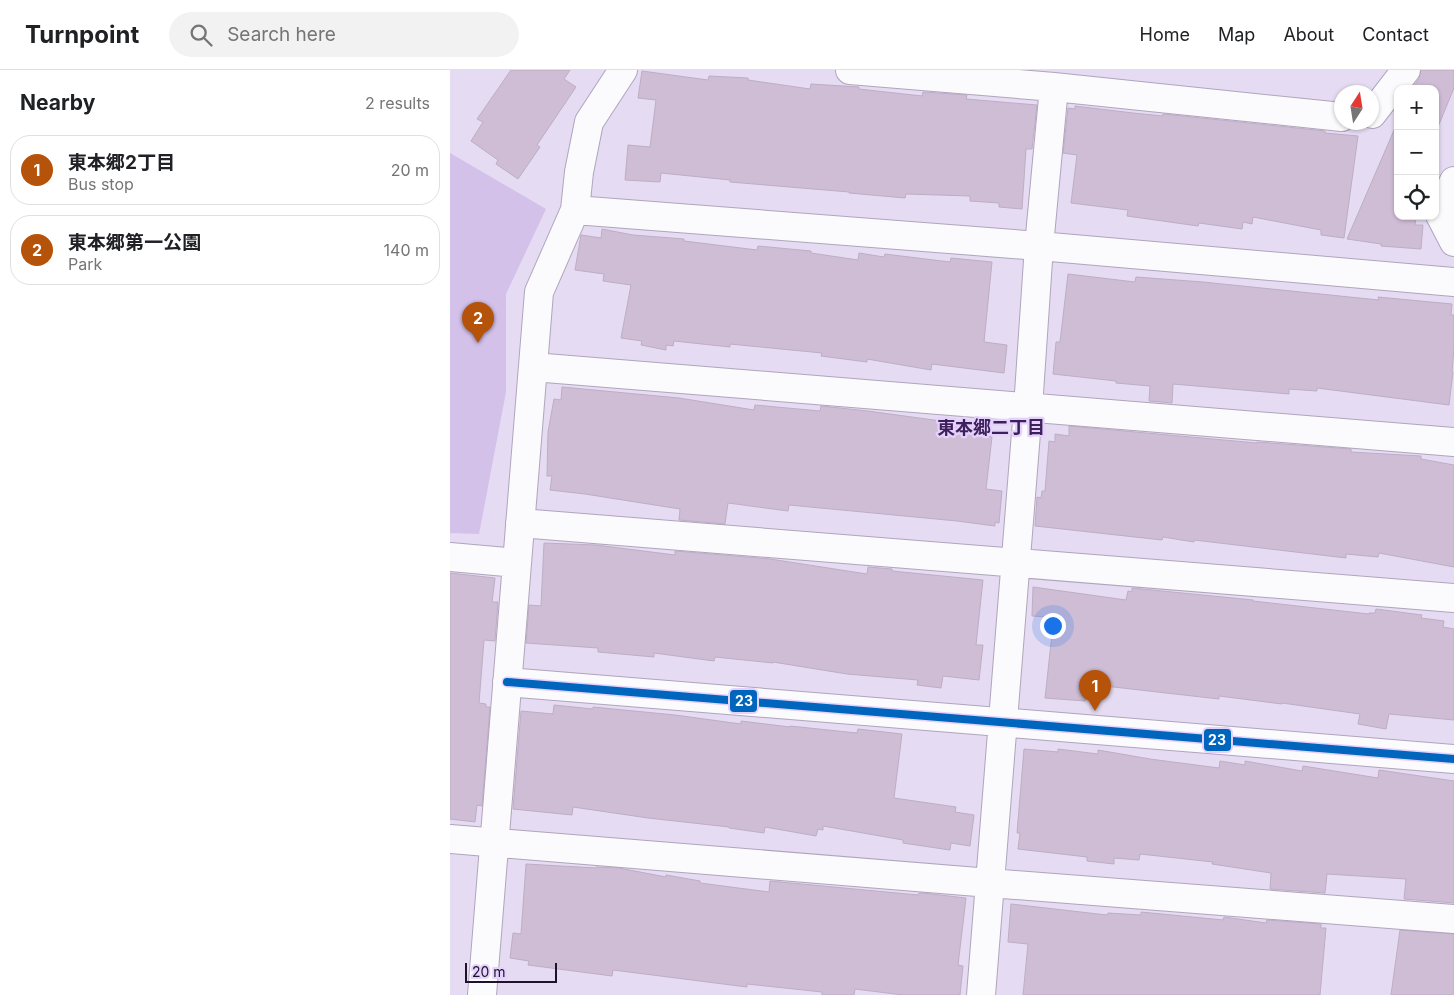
<!DOCTYPE html>
<meta charset="utf-8">
<style>
body{margin:0;font-family:Inter,"Noto Sans JP",sans-serif;background:#f2f2f2;color:#202124}
.controls{position:absolute;right:15px;top:15px;display:grid;overflow:hidden;border-radius:10px;box-shadow:0 1px 4px #0004}
.controls button{width:45px;height:45px;display:grid;place-items:center;padding:0;border:0;border-bottom:1px solid #e0e0e0;background:#fff;color:#202124;font:25px sans-serif}
.compass{position:absolute;left:884px;top:15px;width:45px;height:45px;border-radius:50%;background:#fff;box-shadow:0 1px 4px #0004;rotate:12deg}
.scale{position:absolute;left:15px;bottom:12px;width:92px;box-sizing:border-box;padding-left:5px;border:2px solid #1f122c;border-top:0;font-size:14px;line-height:18px;white-space:nowrap;color:#1f122c;-webkit-text-stroke:4px #e4d1fc;paint-order:stroke}
.you{position:absolute;left:602px;top:555px;width:18px;height:18px;margin:-12px;border:4px solid #fff;border-radius:50%;background:#1a73e8;box-shadow:0 0 0 8px #1a73e833}
.badge{display:grid;place-items:center;width:32px;height:32px;border-radius:50%;background:#b45309;color:#fff;font-size:16px;font-weight:700}
.pin{position:absolute;translate:-50% -41px;filter:drop-shadow(0 1px 2px #0008)}
.pin::after{content:'';position:absolute;top:26px;width:18px;height:15px;background:inherit;clip-path:polygon(0 0,100% 0,50% 100%)}
.list{margin:0;padding:0;list-style:none}
h2{display:flex;justify-content:space-between;align-items:center;height:65px;margin:0;padding:0 20px;font-size:21px}
h2 small{font-size:16px;font-weight:400;color:#757577}
.list li{display:grid;grid-template-columns:32px 1fr auto;gap:15px;align-items:center;box-sizing:border-box;height:70px;margin:0 10px 10px;padding:0 10px;border:1px solid #e0e0e0;border-radius:20px}
.list b{display:block;font-size:19px;white-space:nowrap}
.list p{margin:0;font-size:16px;white-space:nowrap;color:#757577}
.list em{font-size:16px;font-style:normal;color:#757577}
.icon{flex:none;width:28px;height:28px;fill:none;stroke:currentColor;stroke-width:2;stroke-linecap:round;stroke-linejoin:round}
.map{position:relative;flex:none;width:1004px;height:925px;overflow:hidden}
header{display:flex;align-items:center;gap:30px;box-sizing:border-box;height:70px;padding:0 25px;background:#fff;border-bottom:1px solid #e0e0e0}
header strong{font-size:24px}
nav{display:flex;gap:28px;margin-inline-start:auto;font-size:18px}
.search{width:350px;height:45px;background:#f2f2f2;display:flex;align-items:center;gap:12px;box-sizing:border-box;padding:0 18px;border-radius:28px;color:#757577;font-size:19px}
main{display:flex}
aside{flex:1;background:#fff}
.map>svg:first-child{display:block}
</style>
<header>
<strong>Turnpoint</strong>
<div class="search"><svg class="icon" aria-label="search" viewBox="0 0 24 24"><circle cx="10" cy="10" r="6"/><path d="M15 15l6 6"/></svg>Search here</div>
<nav><a>Home</a><a>Map</a><a>About</a><a>Contact</a></nav>
</header>
<main>
<aside>
<h2>Nearby<small>2 results</small></h2>
<ul class="list">
<li><span class="badge">1</span><div><b>東本郷2丁目</b><p>Bus stop</p></div><em>20 m</em></li>
<li><span class="badge">2</span><div><b>東本郷第一公園</b><p>Park</p></div><em>140 m</em></li>
</ul>
</aside>
<div class="map">
<svg width="1004" height="925" viewBox="0 0 1004 925">
<rect width="100%" height="100%" fill="#e5dbf2"/>
<path fill="#d3c1ea" d="M 0,83 L 96,139 L 56,224 L 56,322 L 29,464 L 0,463 Z"/>
<path fill="#cfbdd5" stroke="#bdaec4" d="M 61,0 L 120,0 L 114,9 L 126,17 L 87,75 L 90,77 L 68,109 L 46,94 L 48,90 L 21,71 L 33,52 L 27,49 Z
M 971,0 L 1004,0 L 1004,18 L 985,64 L 985,19 L 962,19 L 969,9 Z
M 192,1 L 258,10 L 259,6 L 298,8 L 298,10 L 360,19 L 361,14 L 409,17 L 409,19 L 472,26 L 473,22 L 517,25 L 516,29 L 587,35 L 582,79 L 576,79 L 572,139 L 549,137 L 549,133 L 520,131 L 520,126 L 456,124 L 455,128 L 399,123 L 399,122 L 280,112 L 280,110 L 211,103 L 210,112 L 175,110 L 178,75 L 200,77 L 206,30 L 188,28 Z
M 625,36 L 683,43 L 713,46 L 713,44 L 875,61 L 875,63 L 908,66 L 894,168 L 871,165 L 871,160 L 803,147 L 802,154 L 793,152 L 792,159 L 749,153 L 748,156 L 677,146 L 678,140 L 621,133 L 627,85 L 613,83 L 618,38 L 625,39 Z
M 948,51 L 948,146 L 966,146 L 965,155 L 973,155 L 971,179 L 931,176 L 931,174 L 897,169 Z
M 152,159 L 183,165 L 234,169 L 234,171 L 307,180 L 308,176 L 361,181 L 361,183 L 408,190 L 409,183 L 434,187 L 435,184 L 500,192 L 501,188 L 542,192 L 534,272 L 557,275 L 554,303 L 482,294 L 481,300 L 417,289 L 417,292 L 371,286 L 372,283 L 280,274 L 280,277 L 224,271 L 223,276 L 216,275 L 216,280 L 191,275 L 192,271 L 171,268 L 181,215 L 153,211 L 154,204 L 125,200 L 131,165 L 151,168 Z
M 618,204 L 685,212 L 686,207 L 753,212 L 929,230 L 928,227 L 1002,234 L 1001,245 L 1004,245 L 1004,278 L 1002,302 L 1003,302 L 999,335 L 867,318 L 867,321 L 839,319 L 839,324 L 723,314 L 722,333 L 699,331 L 700,316 L 666,313 L 666,311 L 603,304 L 606,272 L 610,272 Z
M 112,317 L 229,328 L 304,340 L 305,335 L 370,341 L 371,336 L 418,341 L 491,351 L 492,349 L 521,353 L 520,357 L 536,358 L 535,366 L 542,367 L 536,419 L 552,421 L 549,453 L 545,452 L 545,456 L 507,451 L 339,435 L 338,441 L 278,433 L 275,454 L 229,450 L 230,439 L 135,424 L 100,420 L 102,406 L 97,406 L 98,362 L 104,329 L 111,330 Z
M 619,356 L 807,373 L 807,372 L 901,379 L 901,382 L 971,386 L 971,389 L 1004,395 L 1004,497 L 929,483 L 928,487 L 896,484 L 896,488 L 744,470 L 744,472 L 713,467 L 712,470 L 585,456 L 587,427 L 591,428 L 592,421 L 595,421 L 599,371 L 605,372 L 605,364 L 619,366 Z
M 94,473 L 146,475 L 225,485 L 225,481 L 320,489 L 417,504 L 418,497 L 442,499 L 442,501 L 533,510 L 526,575 L 533,575 L 529,610 L 493,606 L 491,618 L 467,615 L 468,610 L 397,604 L 323,592 L 323,593 L 265,587 L 264,591 L 204,583 L 204,587 L 148,582 L 148,578 L 76,573 L 79,535 L 91,536 Z
M 0,503 L 45,508 L 42,532 L 48,532 L 45,571 L 34,570 L 29,633 L 36,634 L 36,637 L 40,637 L 32,736 L 27,735 L 25,752 L 0,749 Z
M 583,517 L 676,530 L 678,521 L 682,522 L 682,518 L 803,530 L 803,531 L 919,544 L 919,543 L 925,543 L 926,539 L 972,545 L 971,548 L 994,551 L 993,557 L 1004,559 L 1004,650 L 939,644 L 936,659 L 908,654 L 910,644 L 832,633 L 832,634 L 769,626 L 769,629 L 637,614 L 635,631 L 595,628 L 603,555 L 598,555 L 598,547 L 582,546 Z
M 104,635 L 143,639 L 143,637 L 225,645 L 291,654 L 291,651 L 340,657 L 340,656 L 407,663 L 408,659 L 452,664 L 444,728 L 506,737 L 505,742 L 524,745 L 520,776 L 501,773 L 500,780 L 453,773 L 453,770 L 373,756 L 373,760 L 368,759 L 366,766 L 315,757 L 314,763 L 279,758 L 279,757 L 198,748 L 123,737 L 122,745 L 63,739 L 71,641 L 103,644 Z
M 574,679 L 608,682 L 608,679 L 648,684 L 648,680 L 700,689 L 769,698 L 770,691 L 795,695 L 795,691 L 852,701 L 853,696 L 928,708 L 929,700 L 1004,711 L 1004,833 L 954,829 L 956,809 L 877,804 L 875,823 L 820,819 L 821,803 L 762,794 L 763,792 L 690,784 L 689,790 L 664,788 L 664,794 L 637,791 L 637,787 L 568,779 L 570,763 L 567,763 Z
M 76,794 L 146,798 L 146,797 L 169,798 L 216,807 L 216,805 L 250,811 L 250,813 L 319,822 L 320,811 L 468,825 L 469,823 L 473,823 L 516,828 L 508,895 L 513,896 L 510,925 L 453,925 L 405,919 L 404,925 L 372,925 L 372,922 L 297,914 L 297,917 L 163,900 L 162,906 L 78,895 L 79,891 L 60,888 L 63,863 L 71,864 Z
M 561,834 L 657,845 L 658,843 L 691,845 L 691,842 L 773,850 L 774,847 L 816,853 L 817,850 L 871,854 L 871,858 L 876,858 L 870,925 L 573,925 L 578,874 L 558,872 Z
M 950,860 L 1004,864 L 1004,925 L 941,925 Z"/>
<g fill="none" stroke-linecap="round" stroke-linejoin="round">
<defs>
<path id="street" d="M 400,0 L 604,17 L 892,47
M 922,44 L 956,0
M 1004,111 L 989,143 L 1004,172
M 125,140 L 589,176 L 1004,212
M 83,297 L 1004,372
M 70,453 L 1004,528
M 0,487 L 67,493
M 57,612 L 1004,689
M 0,769 L 540,813 L 1004,849
M 32,925 L 89,222 L 125,140 L 129,102 L 139,52 L 173,0
M 531,925 L 578,338 L 589,176 L 604,17"/>
</defs>
<use href="#street" stroke="#afa5bc" stroke-width="30"/>
<use href="#street" stroke="#fbfafd" stroke-width="28"/>
<defs>
<path id="bus-1" d="M 57,612 L 1004,689"/>
</defs>
<use href="#bus-1" stroke="#e4d1fc" stroke-width="11"/>
<use href="#bus-1" stroke="#0065bd" stroke-width="8"/>
</g>
<g text-anchor="middle" stroke-width="4.5" stroke-linejoin="round" paint-order="stroke">
<g font-size="18" font-weight="bold" fill="#3d1f5a" stroke="#e4d1fc">
<text x="541" y="364">東本郷二丁目</text>
</g>
</g>
<g stroke="#e4d1fc" stroke-width="2">
<rect x="279" y="619" width="29" height="24" rx="5" fill="#0065bd"/>
<rect x="753" y="658" width="29" height="24" rx="5" fill="#0065bd"/>
</g>
<g font-size="14" text-anchor="middle" font-weight="bold" fill="#fff">
<text x="294" y="636">23</text>
<text x="767" y="675">23</text>
</g>
</svg>
<div class="controls">
<button>+</button>
<button>−</button>
<button><svg class="icon" aria-label="locate" viewBox="0 0 24 24"><circle cx="12" cy="12" r="6"/><path d="M12 2v4M12 18v4M2 12h4M18 12h4"/></svg></button>
</div>
<svg class="compass" viewBox="-18 -18 36 36"><path d="M0-13l5 13h-10z" fill="#e53935"/><path d="M0 13l5-13h-10z" fill="#757577"/></svg>
<div class="scale">20 m</div>
<div class="you"></div>
<div class="pin badge" style="left:645px;top:641px">1</div>
<div class="pin badge" style="left:28px;top:273px">2</div>
</div>
</main>
